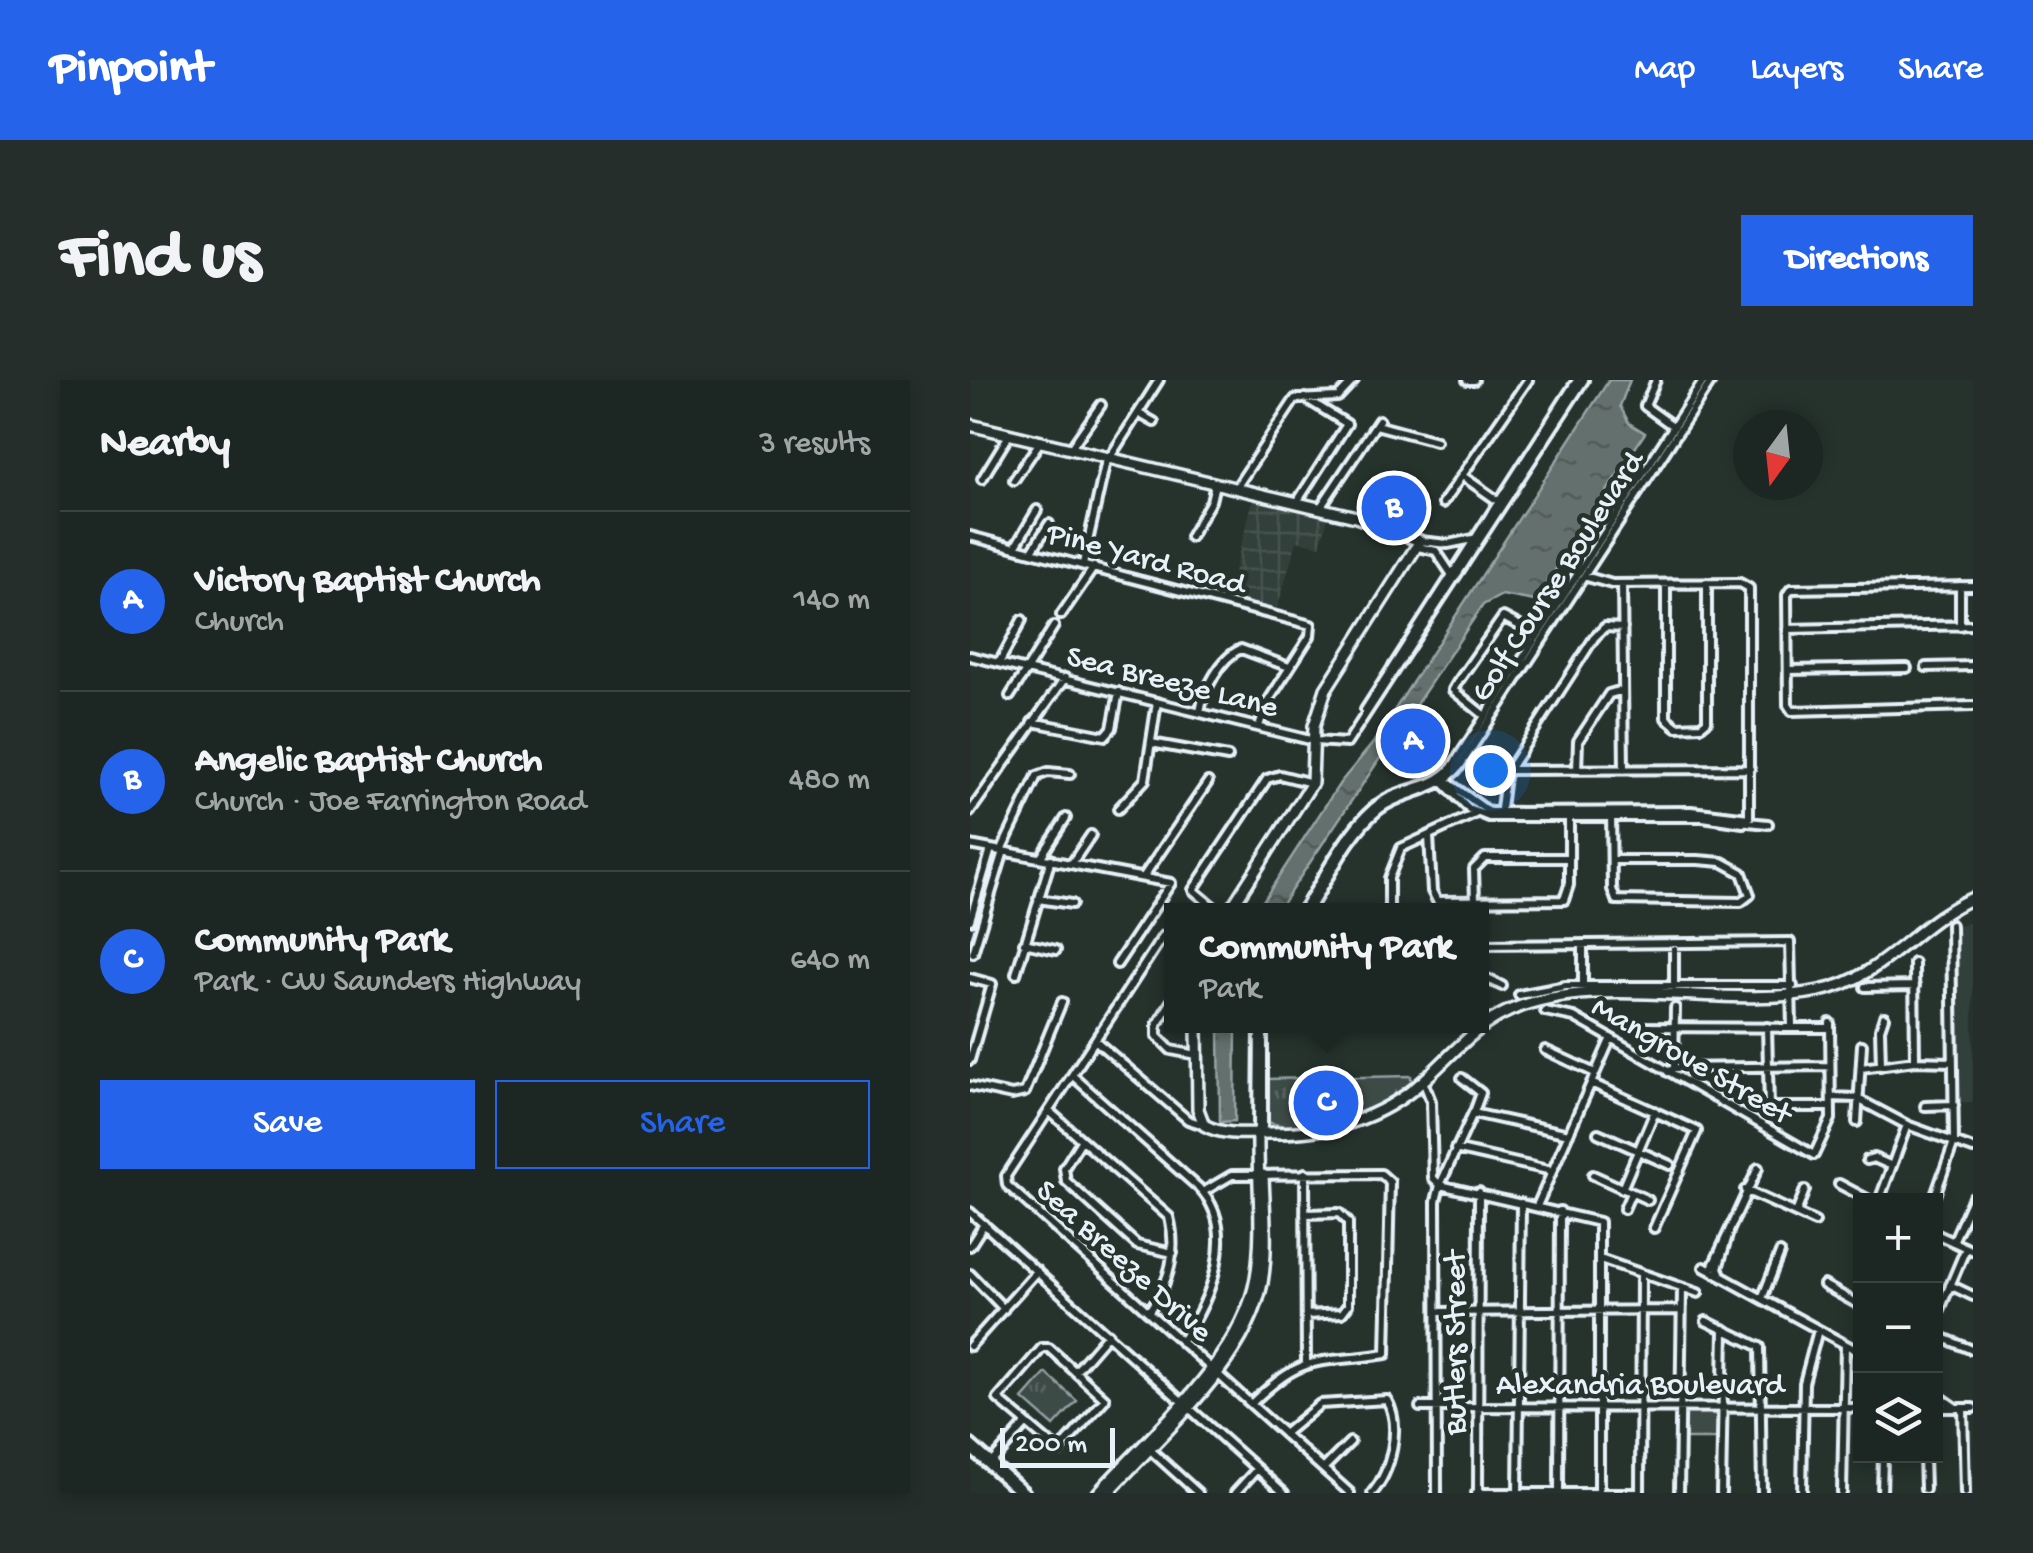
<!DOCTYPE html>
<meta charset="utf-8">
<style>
body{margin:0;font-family:"Gochi Hand",sans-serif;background:#252e2a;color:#f1f3f6}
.controls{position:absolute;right:30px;bottom:30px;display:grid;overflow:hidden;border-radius:0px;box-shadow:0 5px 15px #0003}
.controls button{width:90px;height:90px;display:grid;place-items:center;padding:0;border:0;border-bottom:2px solid #3a4340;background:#1c2622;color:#f1f3f6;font:50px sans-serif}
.compass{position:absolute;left:763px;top:30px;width:90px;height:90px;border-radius:50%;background:#1c2622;box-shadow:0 5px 15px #0003;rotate:195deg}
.scale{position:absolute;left:30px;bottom:25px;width:115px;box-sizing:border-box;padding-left:10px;border:5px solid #e8f1f8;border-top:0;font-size:28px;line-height:35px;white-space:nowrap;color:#e8f1f8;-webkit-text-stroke:8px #26332d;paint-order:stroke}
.you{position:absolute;left:520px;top:390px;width:35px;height:35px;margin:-25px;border:8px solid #fff;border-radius:50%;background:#1a73e8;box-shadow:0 0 0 15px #1a73e833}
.badge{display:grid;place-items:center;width:65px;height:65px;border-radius:50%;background:#2563eb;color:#fff;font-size:32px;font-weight:700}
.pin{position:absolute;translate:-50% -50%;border:5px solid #fff;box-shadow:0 2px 10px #0006}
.popup{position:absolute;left:194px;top:523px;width:325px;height:130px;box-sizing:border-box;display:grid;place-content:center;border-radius:0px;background:#1c2622;filter:drop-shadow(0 2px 8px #0005);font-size:32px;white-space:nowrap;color:#a0a5a5}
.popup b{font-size:38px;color:#f1f3f6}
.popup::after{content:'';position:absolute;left:50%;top:100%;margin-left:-20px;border:20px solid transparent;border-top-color:#1c2622}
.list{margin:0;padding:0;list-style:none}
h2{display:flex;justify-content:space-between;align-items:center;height:130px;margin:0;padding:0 40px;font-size:42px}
h2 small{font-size:32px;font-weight:400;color:#a0a5a5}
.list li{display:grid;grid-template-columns:65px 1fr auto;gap:30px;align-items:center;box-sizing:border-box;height:180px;padding:0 40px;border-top:2px solid #3a4340}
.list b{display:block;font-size:38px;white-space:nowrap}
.list p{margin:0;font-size:32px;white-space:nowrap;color:#a0a5a5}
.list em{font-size:32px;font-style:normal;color:#a0a5a5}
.actions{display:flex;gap:20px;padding:30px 40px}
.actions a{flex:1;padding:22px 0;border:2px solid #2563eb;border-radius:0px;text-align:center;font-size:35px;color:#2563eb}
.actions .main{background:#2563eb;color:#fff}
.icon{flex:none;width:55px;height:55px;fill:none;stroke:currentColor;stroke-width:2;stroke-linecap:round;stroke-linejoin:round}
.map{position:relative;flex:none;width:1003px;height:1113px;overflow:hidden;border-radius:0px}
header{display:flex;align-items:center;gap:60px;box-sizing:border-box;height:140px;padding:0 50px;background:#2563eb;color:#fff}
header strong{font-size:48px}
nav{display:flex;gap:55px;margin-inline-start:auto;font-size:35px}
.intro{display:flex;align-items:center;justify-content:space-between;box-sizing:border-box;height:240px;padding:0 60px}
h1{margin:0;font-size:70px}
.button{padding:25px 45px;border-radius:0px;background:#2563eb;color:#fff;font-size:35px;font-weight:700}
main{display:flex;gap:60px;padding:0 60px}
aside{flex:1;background:#1c2622;border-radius:0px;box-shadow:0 5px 15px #0003}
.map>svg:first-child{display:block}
</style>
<header>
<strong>Pinpoint</strong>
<nav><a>Map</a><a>Layers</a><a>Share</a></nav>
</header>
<div class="intro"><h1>Find us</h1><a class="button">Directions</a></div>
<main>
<aside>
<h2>Nearby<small>3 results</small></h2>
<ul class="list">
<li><span class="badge">A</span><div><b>Victory Baptist Church</b><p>Church</p></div><em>140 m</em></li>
<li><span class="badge">B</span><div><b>Angelic Baptist Church</b><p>Church · Joe Farrington Road</p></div><em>480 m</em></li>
<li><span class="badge">C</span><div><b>Community Park</b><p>Park · CW Saunders Highway</p></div><em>640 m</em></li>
</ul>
<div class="actions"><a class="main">Save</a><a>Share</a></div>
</aside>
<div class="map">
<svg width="1003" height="1113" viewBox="0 0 1003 1113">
<defs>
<pattern id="industrial-grid" width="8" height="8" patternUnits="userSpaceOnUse" patternTransform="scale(2.5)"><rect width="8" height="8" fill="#333f3a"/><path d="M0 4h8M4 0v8" fill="none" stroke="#47524e"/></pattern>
<pattern id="park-tufts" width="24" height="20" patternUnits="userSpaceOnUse" patternTransform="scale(2.5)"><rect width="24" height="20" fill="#3e4b47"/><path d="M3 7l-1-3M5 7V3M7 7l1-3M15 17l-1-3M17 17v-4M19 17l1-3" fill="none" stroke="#5a6562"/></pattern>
<pattern id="water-ripples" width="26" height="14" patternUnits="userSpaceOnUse" patternTransform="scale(2.5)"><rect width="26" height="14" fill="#636f6d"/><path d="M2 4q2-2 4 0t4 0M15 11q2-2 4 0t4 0" fill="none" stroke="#535a5a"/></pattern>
</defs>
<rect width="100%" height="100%" fill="#26332d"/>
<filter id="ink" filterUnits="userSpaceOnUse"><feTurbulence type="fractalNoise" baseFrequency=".01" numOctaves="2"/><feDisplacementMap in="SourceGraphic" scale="20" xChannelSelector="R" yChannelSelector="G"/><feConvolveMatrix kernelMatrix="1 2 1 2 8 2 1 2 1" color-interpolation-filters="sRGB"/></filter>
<g filter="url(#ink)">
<path fill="#333f3a" d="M 1003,541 L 1003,722 L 986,722 L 984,548 Z"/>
<path fill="url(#industrial-grid)" d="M 284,116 L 359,134 L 350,166 L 327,161 L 306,232 L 257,219 Z"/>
<path fill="url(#park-tufts)" stroke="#939ea0" stroke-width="2.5" d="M 441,696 L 441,706 C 402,736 347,757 297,742 L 296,699 Z
M 76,993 L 107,1021 L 84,1046 L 53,1019 Z
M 714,1032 L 748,1032 L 748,1059 L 714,1059 Z"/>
<path fill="url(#water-ripples)" stroke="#98a3a5" stroke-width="2.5" d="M 639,0 L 660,0 L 650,26 L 659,43 L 675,53 L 565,221 L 532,215 L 513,225 L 308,530 L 287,530 L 370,403 L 403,363 Z
M 249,646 L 266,646 L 265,741 L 250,742 Z"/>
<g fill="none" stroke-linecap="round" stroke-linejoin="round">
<defs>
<path id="minor" d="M 497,0 L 504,0
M 686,0 L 675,26 L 704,47
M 168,33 L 184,42
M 406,45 L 466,61
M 101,68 L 131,25
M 494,97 L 528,121
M 12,99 L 39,55
M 44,100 L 70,62
M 266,108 L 325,19 L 368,17 L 384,0
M 327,122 L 377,44 L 335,18
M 473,123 L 558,0
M 350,128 L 409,40
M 0,156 L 341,245 L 340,256 L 297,323 L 289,346
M 220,157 L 241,121 L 245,104
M 450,161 L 478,164 L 503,159
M 45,167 L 67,130
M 448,167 L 466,171 L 482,195
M 62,171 L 79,144
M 113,184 L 135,85 L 189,0
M 614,196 L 642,204 L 770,203 L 779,208 L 779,438
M 652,204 L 654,390
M 696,204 L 696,338 L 707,347 L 731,346 L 737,341 L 737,203
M 990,206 L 990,246
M 1003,206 L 821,209 L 817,215 L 818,325 L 822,331 L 1003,326
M 91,235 L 124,187
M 817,249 L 1003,245
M 0,276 L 344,361 L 377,363 L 614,0
M 29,283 L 52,240
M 956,287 L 1003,286
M 818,290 L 937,288
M 40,316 L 84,246
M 395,330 L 607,0
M 230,332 C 233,311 251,277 271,269 L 319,287
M 515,336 L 483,310 L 487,303 L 533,237 L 567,255
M 62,342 L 135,356 L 142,348 L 149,312
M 181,363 L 258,377
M 539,390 L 780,389
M 607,390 L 608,361 L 639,314 L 653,310
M 476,401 L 519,432 L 721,431 L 779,438
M 472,402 L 499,429 L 519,437 L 733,437 L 773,443 L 779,438
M 148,429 L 175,400 L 187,322
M 0,432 L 95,298
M 641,432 L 642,509 L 646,520 L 771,522 L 780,515 L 772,493 L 752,482 L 728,480 L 642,480
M 530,437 L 535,396 L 624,258 L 635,247 L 653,248
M 778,442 L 798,444
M 459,456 L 462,511 L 467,521 L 594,520 L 599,505 L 599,437
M 0,465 L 201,503 L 147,584
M 31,471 L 67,396 L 78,392 L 100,394
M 71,477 L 96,438
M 102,483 L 121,455
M 174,496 L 238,402
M 68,519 L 102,524
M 505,521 L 504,489 L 515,478 L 599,478
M 247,530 L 223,510 L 297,399 L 310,395 L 342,403
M 332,530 C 355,496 377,445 412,421 C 435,406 463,409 482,387 L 734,0
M 339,530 C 359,499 380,452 410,429 C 436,410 468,413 490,386 L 742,0
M 419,530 L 419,498 L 431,468 L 505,434
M 0,540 L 21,469
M 201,553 L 193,556 L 36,796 L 37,805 L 380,1113
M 54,563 L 86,570
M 511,565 L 820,562 L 822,647
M 3,573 L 34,471
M 944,583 L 945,681 L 983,682
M 46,594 L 81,479
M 511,596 L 532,606
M 0,598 L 22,604 L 0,680
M 613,605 L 613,564
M 704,607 L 704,564
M 895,607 L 945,606
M 549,615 L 596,606 L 823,606
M 201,622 L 187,645 L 187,656 L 201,670 L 227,675
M 575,631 L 604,637 L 844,775
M 293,647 L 293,747
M 661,647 L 858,648
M 797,647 L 799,727 L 861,727
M 126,661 L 218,740 L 234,745
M 575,670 L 625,693
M 911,686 L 910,649 L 914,637
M 704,688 L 705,628
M 891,688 L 945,681
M 698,692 L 704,688 L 860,686
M 103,696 L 229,808 C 270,850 240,922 211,962
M 492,698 L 511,713 L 504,732
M 453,701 L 461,721 L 463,798 L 470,805 L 466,821 L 467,1113
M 621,703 L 727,751 L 684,848
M 0,706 L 42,715 L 55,712 L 92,622
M 861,717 L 886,718 L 937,745 L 1003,769
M 955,726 L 984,725
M 79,731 L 199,837 C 208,872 200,902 179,931
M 887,742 L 892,665
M 288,747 L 289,646
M 628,753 L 700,785
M 599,754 L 503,733 L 470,805 L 629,842 L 629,1113
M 111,761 L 94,788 L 96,801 L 167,865 L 203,873
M 485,769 L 582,791
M 844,775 L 861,739 L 860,643
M 897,780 L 904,778 L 922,786
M 335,793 L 336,983
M 623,795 L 678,820
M 869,804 L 901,821
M 652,809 L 685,731
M 775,810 L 845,842
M 233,812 L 262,795 L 411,794 L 420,802 L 416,974 C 348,985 336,970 281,1024
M 909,821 L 937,745
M 963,821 L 984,762 L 981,545
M 567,826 L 640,660
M 654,829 L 661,813
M 0,832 L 314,1113
M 826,833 L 835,810
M 335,834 L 369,833 L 378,842 L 378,925 L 372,933 L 336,935
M 966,854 L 1003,871
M 983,862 L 1003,817
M 0,866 L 14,844
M 630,879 L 728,913
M 734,887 L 891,973
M 741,890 L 788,788
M 0,894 L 34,929
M 751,895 L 748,888 L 759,852
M 854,905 L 891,926
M 980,905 L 1003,916
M 793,916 L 810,873
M 467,932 L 709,930
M 966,939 L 996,868
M 736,941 L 790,967 L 792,1113
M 966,955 L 1000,969
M 0,966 L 67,891
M 72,968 L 79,968 L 135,1019 L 89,1071 L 28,1019 Z
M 105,992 L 138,954
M 966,1014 L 986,1028
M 450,1027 L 891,1028
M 966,1028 L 1003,1028
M 993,1028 L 995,1113
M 314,1054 L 350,1024 L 417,1020 C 432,1046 421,1092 402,1113
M 177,1067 L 228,1113
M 954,1076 L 955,1109
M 20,1084 L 55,1045
M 353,1089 L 380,1062
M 265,1113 L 287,1089
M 506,1113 L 670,1113
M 508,1113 L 509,812
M 548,1113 L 551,823
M 589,1113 L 590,831
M 670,1113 L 671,893
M 709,1113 L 712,908
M 751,1113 L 754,949
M 832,1113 L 834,1003 L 848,950
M 872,1113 L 875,965
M 912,1113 L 913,1076"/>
<path id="major" d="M 0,45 L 386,137 L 450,161 L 356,309 L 344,346 L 342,403 L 260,530
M 227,646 L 228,729 L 234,745 C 253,756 279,753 300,753 C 359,753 409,741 453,701 C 482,675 504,646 541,630 C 628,592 755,630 849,611 C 913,599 946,542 1003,518
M 128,1113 C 181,1054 272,979 286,898 C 294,851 287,799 288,751
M 138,1113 C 190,1054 277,983 292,903 C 298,868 294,830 293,795"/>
<path id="highway" d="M 0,1066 L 53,1113"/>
</defs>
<use href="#minor" stroke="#e8f1f8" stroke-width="14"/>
<use href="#major" stroke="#e8f1f8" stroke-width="16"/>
<use href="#highway" stroke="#e8f1f8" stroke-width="19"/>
<use href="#minor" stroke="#26332d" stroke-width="6"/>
<use href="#major" stroke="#26332d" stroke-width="9"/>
<use href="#highway" stroke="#26332d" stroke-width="11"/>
</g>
</g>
<g text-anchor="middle" stroke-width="9" stroke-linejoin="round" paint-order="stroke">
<g font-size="32" fill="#e8f1f8" stroke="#26332d">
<text transform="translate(177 176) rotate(15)" y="11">Pine Yard Road</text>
<text transform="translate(585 195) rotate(-57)" y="11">Golf Course Boulevard</text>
<text transform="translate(203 299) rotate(14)" y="11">Sea Breeze Lane</text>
<text transform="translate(723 678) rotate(30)" y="11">Mangrove Street</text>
<text transform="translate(156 879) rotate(42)" y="11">Sea Breeze Drive</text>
<text transform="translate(483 963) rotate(-90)" y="11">Butlers Street</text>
<text x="670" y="1013">Alexandria Boulevard</text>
</g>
</g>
</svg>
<div class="controls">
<button>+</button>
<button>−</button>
<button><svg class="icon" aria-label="layers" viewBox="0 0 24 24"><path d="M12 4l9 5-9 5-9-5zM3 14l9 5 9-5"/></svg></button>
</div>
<svg class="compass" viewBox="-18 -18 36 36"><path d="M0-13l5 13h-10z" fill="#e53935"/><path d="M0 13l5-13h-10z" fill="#a0a5a5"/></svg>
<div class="scale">200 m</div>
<div class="you"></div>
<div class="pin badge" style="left:443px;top:361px">A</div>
<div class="pin badge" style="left:424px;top:128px">B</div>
<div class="pin badge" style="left:356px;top:723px">C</div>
<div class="popup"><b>Community Park</b>Park</div>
</div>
</main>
